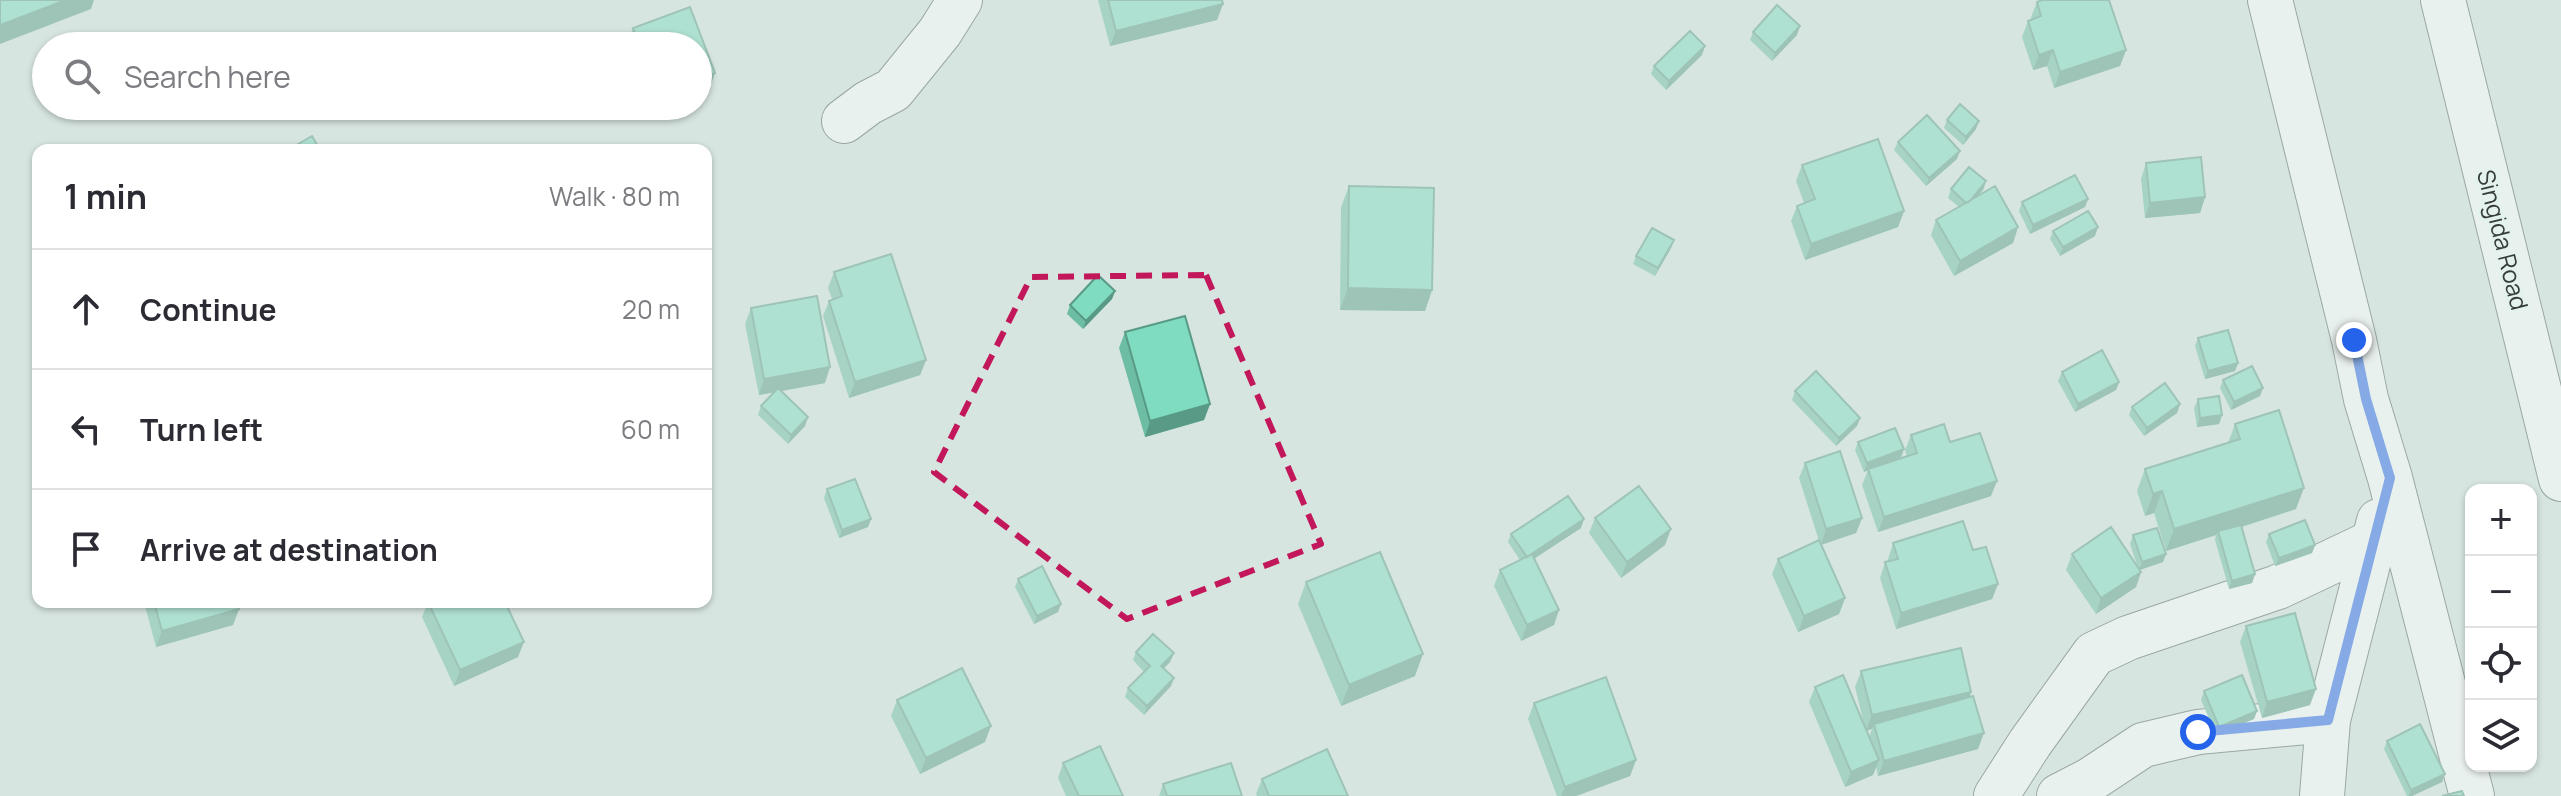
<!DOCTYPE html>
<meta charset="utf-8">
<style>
body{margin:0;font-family:Manrope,sans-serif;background:#f2f2f3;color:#2b2b33}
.controls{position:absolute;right:24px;bottom:24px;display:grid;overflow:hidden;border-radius:16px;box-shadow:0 2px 6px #0004}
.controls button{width:72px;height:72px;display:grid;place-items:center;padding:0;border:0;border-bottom:2px solid #e1e1e2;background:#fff;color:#2b2b33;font:40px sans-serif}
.stop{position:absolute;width:24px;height:24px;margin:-18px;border:6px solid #2563eb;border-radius:50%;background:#fff}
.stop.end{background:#2563eb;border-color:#fff;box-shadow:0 2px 8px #0008}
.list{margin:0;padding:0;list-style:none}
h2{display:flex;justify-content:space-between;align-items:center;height:104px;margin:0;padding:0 32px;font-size:34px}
h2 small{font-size:26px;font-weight:400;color:#7c7c81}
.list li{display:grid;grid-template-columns:52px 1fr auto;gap:24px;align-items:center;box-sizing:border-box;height:120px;padding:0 32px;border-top:2px solid #e1e1e2}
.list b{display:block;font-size:30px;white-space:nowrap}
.list em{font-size:26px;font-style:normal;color:#7c7c81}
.icon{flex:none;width:44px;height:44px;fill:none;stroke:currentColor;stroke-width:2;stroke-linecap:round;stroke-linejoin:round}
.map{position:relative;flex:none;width:2561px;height:796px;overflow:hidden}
.search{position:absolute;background:#fff;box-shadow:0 2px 6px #0004;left:32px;top:32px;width:680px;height:88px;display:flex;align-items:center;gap:20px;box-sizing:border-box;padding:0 28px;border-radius:44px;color:#7c7c81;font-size:30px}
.panel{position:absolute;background:#fff;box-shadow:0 2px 6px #0004;left:32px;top:144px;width:680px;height:464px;border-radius:16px}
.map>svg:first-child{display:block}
</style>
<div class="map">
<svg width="2561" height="796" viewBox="0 0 2561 796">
<rect width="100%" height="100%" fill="#d7e5e0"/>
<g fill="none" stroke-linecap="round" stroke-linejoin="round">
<defs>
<path id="minor" d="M 2270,0 L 2354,340 L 2366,399 L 2390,478 L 2472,796
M 844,121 L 868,103 L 893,90 L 940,32 L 960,0
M 1996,796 L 2030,743 L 2094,654 L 2128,638 L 2278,587 L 2373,542
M 2059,796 L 2090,780 L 2143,745 L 2198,732 L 2328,720
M 2322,796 L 2328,720 L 2379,521"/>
<path id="trunk" d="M 2443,0 L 2561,479"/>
</defs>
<use href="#minor" stroke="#505c58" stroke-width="46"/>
<use href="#trunk" stroke="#505c58" stroke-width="46"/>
<use href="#minor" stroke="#fff" stroke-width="44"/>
<use href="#trunk" stroke="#fff" stroke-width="44"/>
</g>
<path fill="#6dbda5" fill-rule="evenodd" d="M 1098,0 L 1222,0 L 1223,4 L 1217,20 L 1110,46 Z
M 2037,2 L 2126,50 L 2120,66 L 2054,88 L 2047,66 L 2033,70 L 2022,37 L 2028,21 L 2032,20 L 2031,17 Z
M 690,7 L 715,73 L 709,89 L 698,93 L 698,46 L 628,46 L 627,43 L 633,28 Z
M 1753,32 L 1797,35 L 1772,61 L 1750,40 Z
M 1702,55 L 1666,90 L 1651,74 L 1654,66 Z
M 1947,120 L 1976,129 L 1963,145 L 1944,128 Z
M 1898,142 L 1957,159 L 1926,186 L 1894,150 Z
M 2146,163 L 2205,197 L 2200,213 L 2145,218 L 2141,179 Z
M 1802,165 L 1904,211 L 1898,227 L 1805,260 L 1791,221 L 1797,206 L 1804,203 L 1796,181 Z
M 1986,181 L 1983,190 L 1977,196 L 2018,227 L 2013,243 L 1954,276 L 1931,235 L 1936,220 L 1959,207 L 1948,198 L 1951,189 Z
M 1349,186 L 1432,290 L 1425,311 L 1340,310 L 1341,207 Z
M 2088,199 L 2085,207 L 2030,234 L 2019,211 L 2022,202 Z
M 2053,231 L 2095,236 L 2060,256 L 2050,239 Z
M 1674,240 L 1671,248 L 1655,276 L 1633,264 L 1636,256 Z
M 834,272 L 926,360 L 920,375 L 849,398 L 823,316 L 829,301 L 832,299 L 828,288 Z
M 1115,291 L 1112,299 L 1083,329 L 1067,314 L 1070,305 Z
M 751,308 L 825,383 L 781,391 L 808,417 L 805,426 L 788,444 L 758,415 L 761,406 L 774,392 L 759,395 L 745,324 Z
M 1125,332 L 1210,404 L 1204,420 L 1145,437 L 1119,348 Z
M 2198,338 L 2238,363 L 2235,371 L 2205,379 L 2195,346 Z
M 2062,372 L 2119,382 L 2116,390 L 2075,412 L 2058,381 Z
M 2223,380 L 2260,396 L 2231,410 L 2220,388 Z
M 1795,391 L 1860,418 L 1857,426 L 1836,446 L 1792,400 Z
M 2198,399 L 2222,415 L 2219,424 L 2197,427 L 2194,408 Z
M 2180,404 L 2177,413 L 2144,436 L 2129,415 L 2132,407 Z
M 2235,424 L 2296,509 L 2242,527 L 2255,574 L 2252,583 L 2229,589 L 2215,540 L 2216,535 L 2166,551 L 2154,513 L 2145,516 L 2137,491 L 2145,469 L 2228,443 Z
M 1911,435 L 1950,442 L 1991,496 L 1878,532 L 1862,485 L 1868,470 L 1864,472 L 1855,450 L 1858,442 L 1904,449 L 1901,457 L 1884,464 L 1907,457 L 1905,450 Z
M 1805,463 L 1862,518 L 1856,533 L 1821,544 L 1845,598 L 1839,614 L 1798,632 L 1772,574 L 1778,559 L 1820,544 L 1799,478 Z
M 827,489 L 871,519 L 868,527 L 839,538 L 824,498 Z
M 1595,518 L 1665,545 L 1621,578 L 1589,533 Z
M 1581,528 L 1534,559 L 1554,625 L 1521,641 L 1494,586 L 1500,570 L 1520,560 L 1508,542 L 1511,534 Z
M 2269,534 L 2315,545 L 2312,553 L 2275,566 L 2266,542 Z
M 2133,535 L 2163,562 L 2140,570 L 2141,572 L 2136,587 L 2096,614 L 2066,570 L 2072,554 L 2137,565 L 2130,544 Z
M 1893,543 L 1973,550 L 1998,584 L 1992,599 L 1896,629 L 1880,578 L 1885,562 L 1888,562 L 1888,559 Z
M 1018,579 L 1058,612 L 1034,624 L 1015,587 Z
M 1306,582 L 1415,676 L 1341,706 L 1298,604 Z
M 144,602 L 237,602 L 239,609 L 233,625 L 156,647 Z
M 428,602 L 505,602 L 518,657 L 454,686 L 422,617 Z
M 2246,626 L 2310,705 L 2262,718 L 2240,642 Z
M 1136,652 L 1174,653 L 1170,662 L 1164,668 L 1171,686 L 1144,715 L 1125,697 L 1128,688 L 1144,672 L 1133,660 Z
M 1861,671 L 1971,692 L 1970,697 L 1978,749 L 1878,776 L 1876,767 L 1873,775 L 1845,787 L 1809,702 L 1815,687 L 1865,728 L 1855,687 ZM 1872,729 L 1869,737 L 1866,731 Z
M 2204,691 L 2257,711 L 2254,719 L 2216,735 L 2201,700 Z
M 897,700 L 985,742 L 920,774 L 891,716 Z
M 1534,703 L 1636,760 L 1630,776 L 1576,796 L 1557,796 L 1528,719 Z
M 2387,741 L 2445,774 L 2442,782 L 2412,796 L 2407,796 L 2384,749 Z
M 1063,763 L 1123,796 L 1066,796 L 1058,778 Z
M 1262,779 L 1348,796 L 1257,796 L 1256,794 Z
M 1163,784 L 1242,796 L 1159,796 Z"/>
<path fill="#599a86" d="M 66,0 L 94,0 L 91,9 L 0,44 L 0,25 Z
M 1223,4 L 1217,20 L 1110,46 L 1116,31 Z
M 1800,26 L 1797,35 L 1772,61 L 1775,53 Z
M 1705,46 L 1702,55 L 1666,90 L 1669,81 Z
M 2053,50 L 2047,66 L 2033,70 L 2039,55 Z
M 2126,50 L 2120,66 L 2054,88 L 2060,72 Z
M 715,73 L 709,89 L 698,93 L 698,80 Z
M 1979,121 L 1976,129 L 1963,145 L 1966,137 Z
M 1960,151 L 1957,159 L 1926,186 L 1929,178 Z
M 1986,181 L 1983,190 L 1964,212 L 1967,204 Z
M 2205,197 L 2200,213 L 2145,218 L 2150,203 Z
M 2088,199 L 2085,207 L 2030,234 L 2033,225 Z
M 1904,211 L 1898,227 L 1805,260 L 1811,244 Z
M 2018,227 L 2013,243 L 1954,276 L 1960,261 Z
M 2098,227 L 2095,236 L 2060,256 L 2063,247 Z
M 1674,240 L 1671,248 L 1655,276 L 1658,268 Z
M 1348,288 L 1432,290 L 1425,311 L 1340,310 Z
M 1115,291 L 1112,299 L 1083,329 L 1086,321 Z
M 926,360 L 920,375 L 849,398 L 855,382 Z
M 2238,363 L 2235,371 L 2205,379 L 2208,371 Z
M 830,367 L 825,383 L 759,395 L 764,379 Z
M 2119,382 L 2116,390 L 2075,412 L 2078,404 Z
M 2263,388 L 2260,396 L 2231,410 L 2234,402 Z
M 1210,404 L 1204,420 L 1145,437 L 1150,421 Z
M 2180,404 L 2177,413 L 2144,436 L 2147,428 Z
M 2222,415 L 2219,424 L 2197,427 L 2200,418 Z
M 808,417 L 805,426 L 788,444 L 791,435 Z
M 1860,418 L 1857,426 L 1836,446 L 1839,438 Z
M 1904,449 L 1901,457 L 1864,472 L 1867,463 Z
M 1997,481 L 1991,496 L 1878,532 L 1884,517 Z
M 2304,488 L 2296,509 L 2218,534 L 2218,531 L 2216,535 L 2166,551 L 2174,529 Z
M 2162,491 L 2154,513 L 2145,516 L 2153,494 Z
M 1862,518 L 1856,533 L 1821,545 L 1826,529 Z
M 871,519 L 868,527 L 839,538 L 842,530 Z
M 1584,519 L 1581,528 L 1524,565 L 1527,557 Z
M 1671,529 L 1665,545 L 1621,578 L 1627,562 Z
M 2315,545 L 2312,553 L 2275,566 L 2279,558 Z
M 2166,554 L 2163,562 L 2139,570 L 2142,562 Z
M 2141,572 L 2136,587 L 2096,614 L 2101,598 Z
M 2255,574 L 2252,583 L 2229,589 L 2232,581 Z
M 1998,584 L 1992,599 L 1896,629 L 1901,613 Z
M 1845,598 L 1839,614 L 1798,632 L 1804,616 Z
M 1061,604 L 1058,612 L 1034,624 L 1037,616 Z
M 239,609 L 233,625 L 156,647 L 162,631 Z
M 1559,610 L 1554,625 L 1521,641 L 1527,625 Z
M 524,642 L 518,657 L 454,686 L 460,670 Z
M 1174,653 L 1170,662 L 1158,674 L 1161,666 Z
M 1423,654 L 1415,676 L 1341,706 L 1349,685 Z
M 1174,678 L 1171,686 L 1144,715 L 1147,706 Z
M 2316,689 L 2310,705 L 2262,718 L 2267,702 Z
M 1971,692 L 1966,708 L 1874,724 L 1872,729 L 1866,731 L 1872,715 Z
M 2257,711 L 2254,719 L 2216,735 L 2219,727 Z
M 991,726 L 985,742 L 920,774 L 926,758 Z
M 1984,733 L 1978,749 L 1878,776 L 1884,761 Z
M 1636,760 L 1630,776 L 1576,796 L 1561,796 L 1565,787 Z
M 1879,760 L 1873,775 L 1845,787 L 1851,772 Z
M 2445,774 L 2442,782 L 2412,796 L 2409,796 L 2411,790 Z"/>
<path fill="#7fdcc0" stroke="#599a86" stroke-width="2" d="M 0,0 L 66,0 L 0,25 Z
M 1108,0 L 1222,0 L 1223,4 L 1116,31 Z
M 2042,0 L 2109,0 L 2126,50 L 2060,72 L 2053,50 L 2039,55 L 2028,21 L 2041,16 L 2037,2 Z
M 1777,5 L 1800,26 L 1775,53 L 1753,32 Z
M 690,7 L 715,73 L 698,80 L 698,46 L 640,46 L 633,28 Z
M 1690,31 L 1705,46 L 1669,81 L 1654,66 Z
M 1960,104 L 1979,121 L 1966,137 L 1947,120 Z
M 1927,115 L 1960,151 L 1929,178 L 1898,142 Z
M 312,136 L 320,150 L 288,150 Z
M 1878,139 L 1904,211 L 1811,244 L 1797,206 L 1815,199 L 1802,165 Z
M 2201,157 L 2205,197 L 2150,203 L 2146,163 Z
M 1969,167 L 1986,181 L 1970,201 L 1966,203 L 1951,189 Z
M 2075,175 L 2088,199 L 2033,225 L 2022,202 Z
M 1349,186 L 1434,188 L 1432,290 L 1348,288 Z
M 1995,186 L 2018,227 L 1960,261 L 1936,220 Z
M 2088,211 L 2098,227 L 2063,247 L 2053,231 Z
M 1652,228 L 1674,240 L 1658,268 L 1636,256 Z
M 891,254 L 926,360 L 855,382 L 829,301 L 842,296 L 834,272 Z
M 1098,275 L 1115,291 L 1086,321 L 1070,305 Z
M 817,296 L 830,367 L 764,379 L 751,308 Z
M 1185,316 L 1210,404 L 1150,421 L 1125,332 Z
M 2228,330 L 2238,363 L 2208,371 L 2198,338 Z
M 2102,350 L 2119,382 L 2078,404 L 2062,372 Z
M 2252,366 L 2263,388 L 2234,402 L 2223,380 Z
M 1816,371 L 1860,418 L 1839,438 L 1795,391 Z
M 2165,383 L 2180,404 L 2147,428 L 2132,407 Z
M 778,388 L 808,417 L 791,435 L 761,406 Z
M 2219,396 L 2222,415 L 2200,418 L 2198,399 Z
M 2279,410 L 2304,488 L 2174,529 L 2162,491 L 2153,494 L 2145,469 L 2240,439 L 2235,424 Z
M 1944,424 L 1950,442 L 1980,433 L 1997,481 L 1884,517 L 1868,469 L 1917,453 L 1911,435 Z
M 1895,428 L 1904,449 L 1867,463 L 1858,442 Z
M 1840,451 L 1862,518 L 1826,529 L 1805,463 Z
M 855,479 L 871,519 L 842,530 L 827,489 Z
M 1639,486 L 1671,529 L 1627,562 L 1595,518 Z
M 1568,496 L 1584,519 L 1527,557 L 1511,534 Z
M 2305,520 L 2315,545 L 2279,558 L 2269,534 Z
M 1963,521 L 1973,550 L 1986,547 L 1998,584 L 1901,613 L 1885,562 L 1898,559 L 1893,543 Z
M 2241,525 L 2255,574 L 2232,581 L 2218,531 Z
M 2111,527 L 2141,572 L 2101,598 L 2072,554 Z
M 2157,528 L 2166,554 L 2142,562 L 2133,535 Z
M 1819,540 L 1845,598 L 1804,616 L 1778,559 Z
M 1380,552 L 1423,654 L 1349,685 L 1306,582 Z
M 1532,554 L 1559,610 L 1527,625 L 1500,570 Z
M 1042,566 L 1061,604 L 1037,616 L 1018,579 Z
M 154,602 L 237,602 L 239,609 L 162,631 Z
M 428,602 L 505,602 L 524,642 L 460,670 Z
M 2295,613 L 2316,689 L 2267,702 L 2246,626 Z
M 1153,634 L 1174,653 L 1161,666 L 1174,678 L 1147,706 L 1128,688 L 1150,666 L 1136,652 Z
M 1961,648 L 1971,692 L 1872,715 L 1861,671 Z
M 962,668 L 991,726 L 926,758 L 897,700 Z
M 1843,675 L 1879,760 L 1851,772 L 1815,687 Z
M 2242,675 L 2257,711 L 2219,727 L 2204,691 Z
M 1606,677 L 1636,760 L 1565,787 L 1534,703 Z
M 1973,696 L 1984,733 L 1884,761 L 1874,724 Z
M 2420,724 L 2445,774 L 2411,790 L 2387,741 Z
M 1100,746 L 1123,796 L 1079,796 L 1063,763 Z
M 1327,749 L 1348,796 L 1269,796 L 1262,779 Z
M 1231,763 L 1242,796 L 1167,796 L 1163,784 Z
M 2462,791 L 2464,796 L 2442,796 Z"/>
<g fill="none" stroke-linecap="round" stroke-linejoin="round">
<path stroke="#2563eb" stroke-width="10" d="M 2198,732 L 2328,720 L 2390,478 L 2366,399 L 2354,340"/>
</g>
<path d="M0 0H2561V796H0ZM 1206,275 L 1321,544 L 1127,619 L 934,472 L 1031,277 Z" fill="#d7e5e0" fill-opacity=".55" fill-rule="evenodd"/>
<path fill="none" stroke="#c2185b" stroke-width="6" stroke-dasharray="16 10" stroke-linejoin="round" d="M 1206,275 L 1321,544 L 1127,619 L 934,472 L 1031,277 Z"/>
<g text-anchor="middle" stroke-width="7" stroke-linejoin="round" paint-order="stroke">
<g font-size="24" fill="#363c3a" stroke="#e4f2ed">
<text transform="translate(2502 240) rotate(76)" y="8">Singida Road</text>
</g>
</g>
</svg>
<div class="controls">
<button>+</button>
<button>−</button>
<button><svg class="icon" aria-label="locate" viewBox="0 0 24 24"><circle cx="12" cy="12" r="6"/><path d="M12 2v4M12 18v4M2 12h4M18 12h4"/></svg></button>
<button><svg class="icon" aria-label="layers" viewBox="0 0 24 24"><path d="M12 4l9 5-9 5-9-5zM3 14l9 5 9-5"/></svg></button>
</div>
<div class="stop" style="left:2198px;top:732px"></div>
<div class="stop end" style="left:2354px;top:340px"></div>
<div class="search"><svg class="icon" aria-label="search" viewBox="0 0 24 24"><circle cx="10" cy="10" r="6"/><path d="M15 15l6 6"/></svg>Search here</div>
<section class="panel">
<h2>1 min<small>Walk · 80 m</small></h2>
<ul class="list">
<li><svg class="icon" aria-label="ahead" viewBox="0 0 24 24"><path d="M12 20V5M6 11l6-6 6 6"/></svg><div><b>Continue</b></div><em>20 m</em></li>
<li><svg class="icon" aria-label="left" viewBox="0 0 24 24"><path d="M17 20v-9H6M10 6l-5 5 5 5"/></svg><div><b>Turn left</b></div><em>60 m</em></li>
<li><svg class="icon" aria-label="arrive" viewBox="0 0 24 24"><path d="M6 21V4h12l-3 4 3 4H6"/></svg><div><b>Arrive at destination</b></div></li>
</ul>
</section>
</div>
